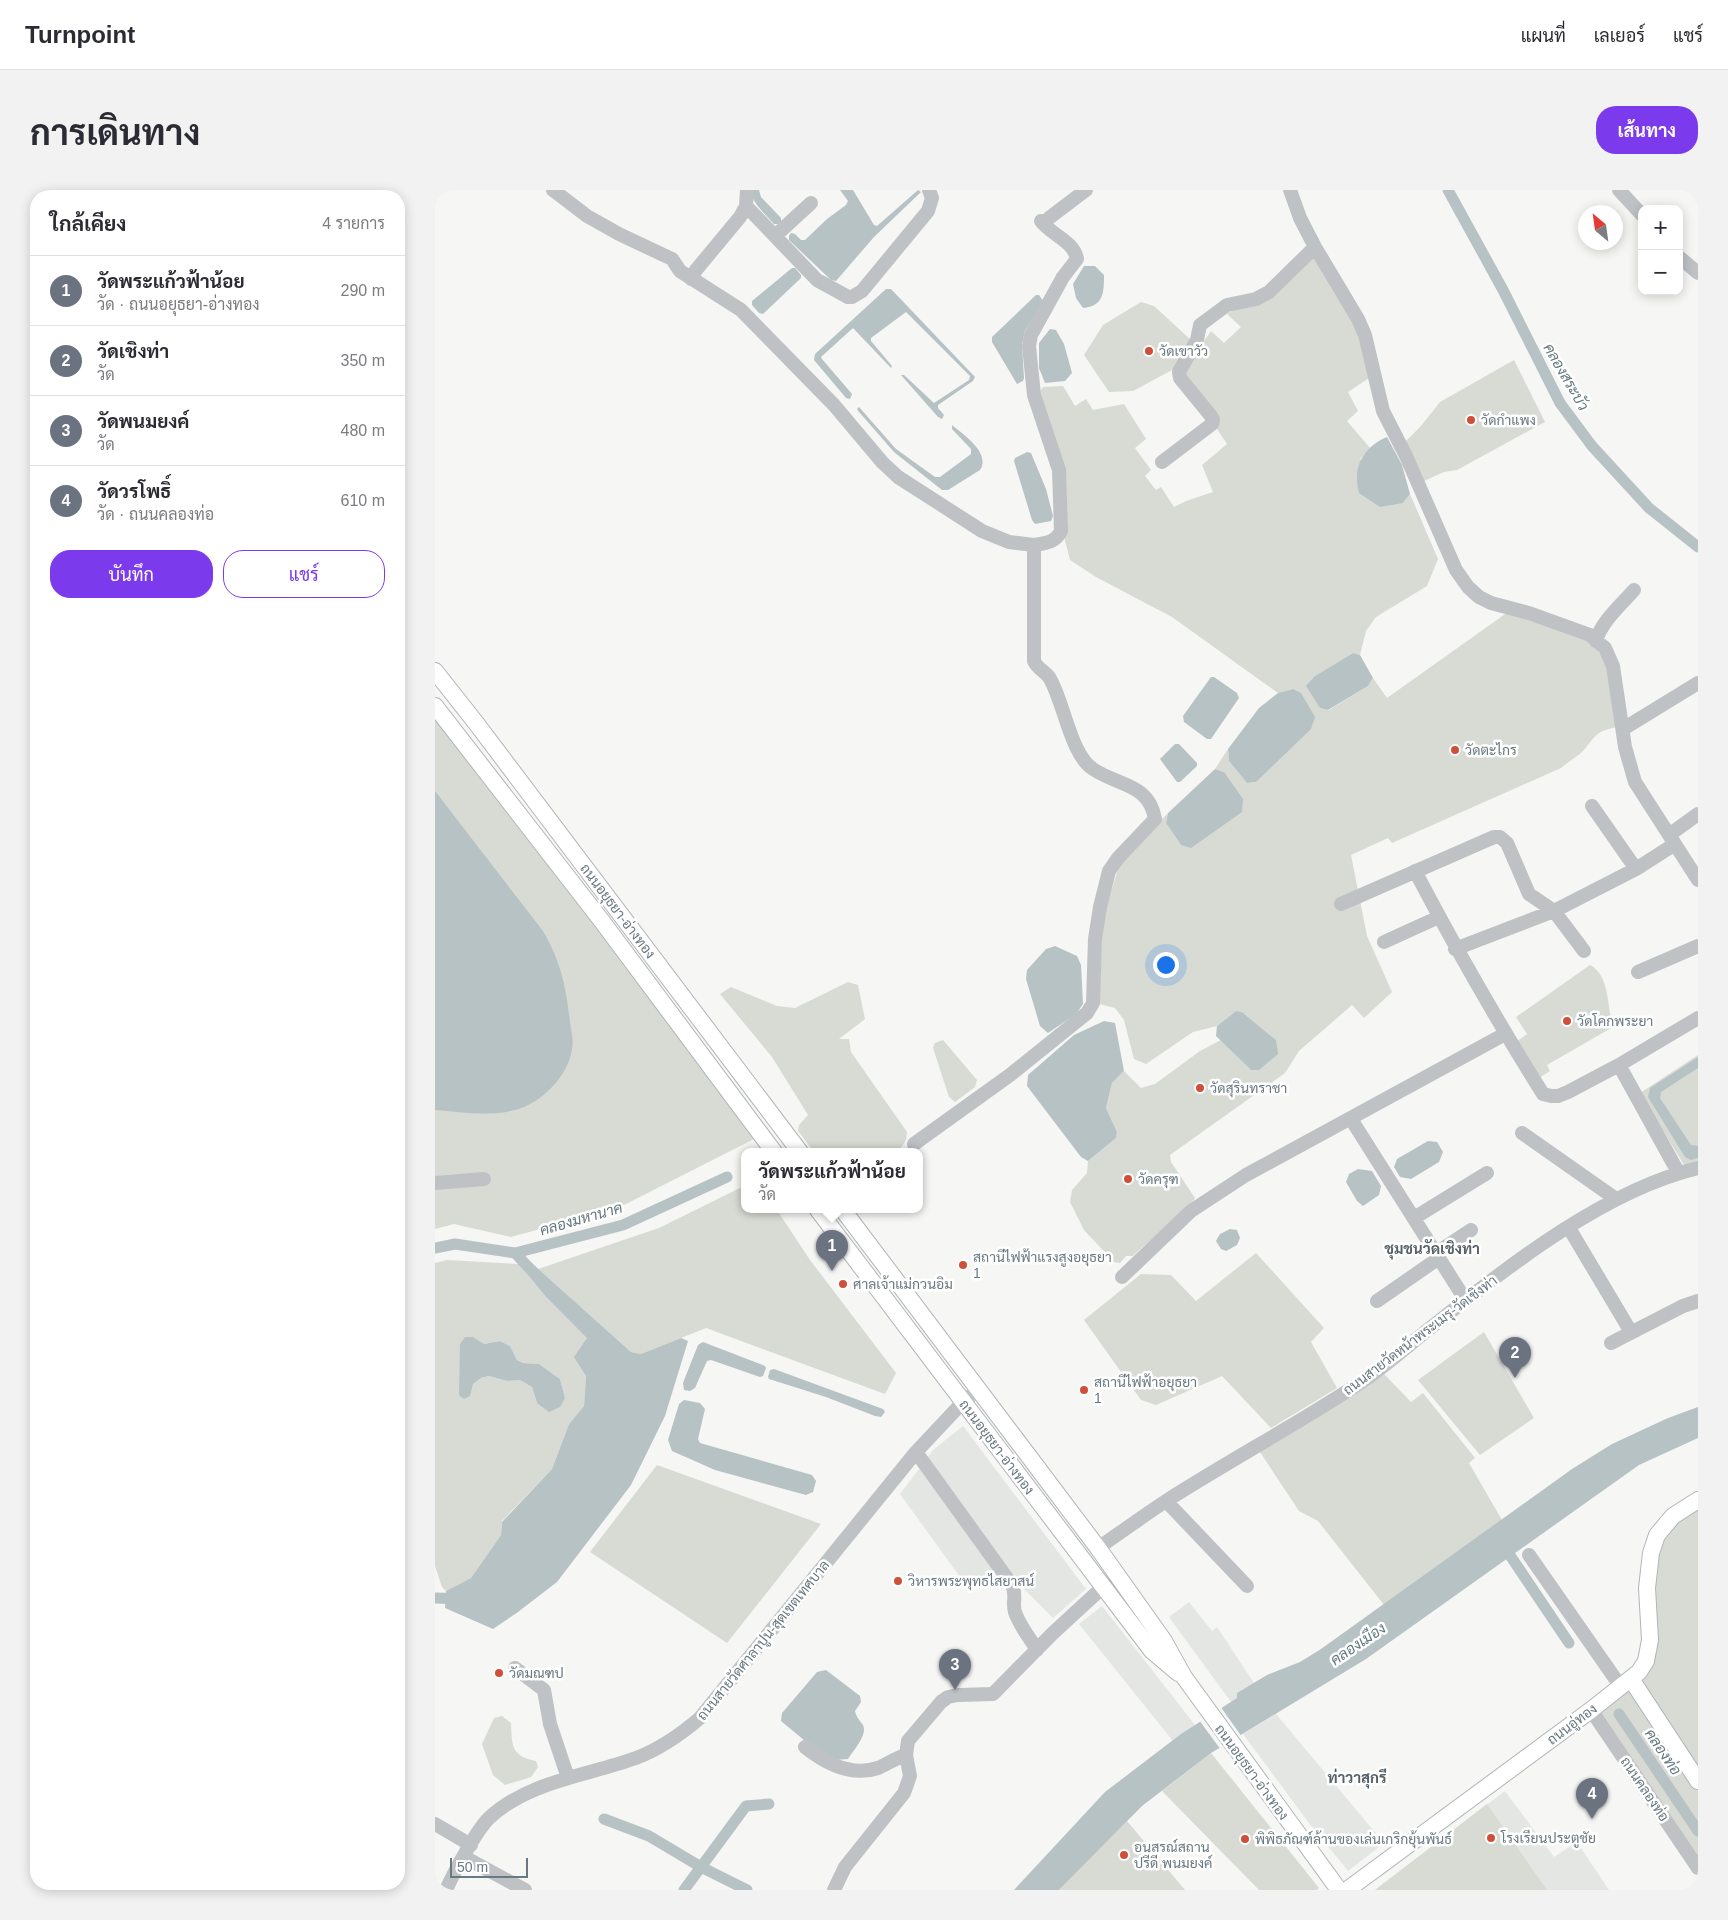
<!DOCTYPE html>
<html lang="th">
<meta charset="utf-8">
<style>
body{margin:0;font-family:Helvetica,Sarabun,sans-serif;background:#f2f2f3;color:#2b2b33}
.controls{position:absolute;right:15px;top:15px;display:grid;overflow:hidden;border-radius:10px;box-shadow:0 2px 12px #0003}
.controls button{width:45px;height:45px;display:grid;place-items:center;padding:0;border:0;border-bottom:1px solid #e1e1e2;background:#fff;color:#2b2b33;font:25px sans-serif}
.compass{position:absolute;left:1143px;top:15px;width:45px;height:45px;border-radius:50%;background:#fff;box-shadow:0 2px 12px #0003;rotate:331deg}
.scale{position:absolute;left:15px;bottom:12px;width:78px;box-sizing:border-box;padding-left:5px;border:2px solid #697981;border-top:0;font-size:14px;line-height:18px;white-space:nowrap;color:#697981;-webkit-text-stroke:4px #fff;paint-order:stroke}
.you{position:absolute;left:730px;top:774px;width:18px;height:18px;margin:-12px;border:4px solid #fff;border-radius:50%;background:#1a73e8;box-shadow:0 0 0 8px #1a73e833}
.badge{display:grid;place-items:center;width:32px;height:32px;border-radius:50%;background:#7c3aed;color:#fff;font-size:16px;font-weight:700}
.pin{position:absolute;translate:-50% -41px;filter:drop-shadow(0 1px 2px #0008)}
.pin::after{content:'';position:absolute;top:26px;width:18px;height:15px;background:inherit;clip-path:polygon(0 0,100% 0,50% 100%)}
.popup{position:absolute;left:306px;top:958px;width:182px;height:65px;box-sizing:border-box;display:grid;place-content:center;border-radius:10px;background:#fff;filter:drop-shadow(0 1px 4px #0005);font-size:16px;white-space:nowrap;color:#7c7c81}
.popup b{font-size:19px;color:#2b2b33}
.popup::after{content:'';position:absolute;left:50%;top:100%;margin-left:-10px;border:10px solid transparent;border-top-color:#fff}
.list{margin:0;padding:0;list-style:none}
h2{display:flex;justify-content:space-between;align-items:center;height:65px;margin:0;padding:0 20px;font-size:21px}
h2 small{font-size:16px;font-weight:400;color:#7c7c81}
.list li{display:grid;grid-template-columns:32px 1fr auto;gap:15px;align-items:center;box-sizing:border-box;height:70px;padding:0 20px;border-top:1px solid #e1e1e2}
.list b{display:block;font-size:19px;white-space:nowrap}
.list p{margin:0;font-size:16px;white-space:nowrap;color:#7c7c81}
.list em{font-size:16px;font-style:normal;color:#7c7c81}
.actions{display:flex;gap:10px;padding:15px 20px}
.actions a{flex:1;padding:11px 0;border:1px solid #7c3aed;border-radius:20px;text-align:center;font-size:18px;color:#7c3aed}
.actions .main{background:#7c3aed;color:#fff}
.map{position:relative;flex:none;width:1263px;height:1700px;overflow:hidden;border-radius:20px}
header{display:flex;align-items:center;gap:30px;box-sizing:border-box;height:70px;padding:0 25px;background:#fff;border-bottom:1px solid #e1e1e2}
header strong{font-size:24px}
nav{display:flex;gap:28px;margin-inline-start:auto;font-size:18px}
.intro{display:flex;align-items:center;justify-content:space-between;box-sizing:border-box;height:120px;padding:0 30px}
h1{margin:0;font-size:35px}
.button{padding:12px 22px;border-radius:20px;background:#7c3aed;color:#fff;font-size:18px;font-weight:700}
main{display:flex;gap:30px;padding:0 30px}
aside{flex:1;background:#fff;border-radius:20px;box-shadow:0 2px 12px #0003}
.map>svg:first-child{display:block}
</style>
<header>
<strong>Turnpoint</strong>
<nav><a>แผนที่</a><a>เลเยอร์</a><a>แชร์</a></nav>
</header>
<div class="intro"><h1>การเดินทาง</h1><a class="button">เส้นทาง</a></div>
<main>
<aside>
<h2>ใกล้เคียง<small>4 รายการ</small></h2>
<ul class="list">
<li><span class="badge" style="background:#6b7280">1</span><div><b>วัดพระแก้วฟ้าน้อย</b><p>วัด · ถนนอยุธยา-อ่างทอง</p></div><em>290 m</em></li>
<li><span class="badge" style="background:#6b7280">2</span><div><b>วัดเชิงท่า</b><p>วัด</p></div><em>350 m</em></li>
<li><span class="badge" style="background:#6b7280">3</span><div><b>วัดพนมยงค์</b><p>วัด</p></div><em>480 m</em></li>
<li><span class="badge" style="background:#6b7280">4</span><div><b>วัดวรโพธิ์</b><p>วัด · ถนนคลองท่อ</p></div><em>610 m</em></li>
</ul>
<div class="actions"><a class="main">บันทึก</a><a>แชร์</a></div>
</aside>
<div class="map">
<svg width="1263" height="1700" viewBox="0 0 1263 1700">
<rect width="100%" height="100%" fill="#f6f6f4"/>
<path fill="#e4e6e4" d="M 528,1236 L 651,1399 L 618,1428 L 584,1394 L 492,1268 L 498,1260 Z
M 487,1275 L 561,1378 L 533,1398 L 465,1304 Z
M 754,1412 L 777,1441 L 782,1437 L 819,1493 L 802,1503 L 802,1508 L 796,1512 L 734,1427 Z
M 667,1416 L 760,1535 L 738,1551 L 644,1434 Z
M 841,1524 L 949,1653 L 913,1681 L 874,1633 L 808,1544 Z
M 1070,1601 L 1119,1667 L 1142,1652 L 1174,1700 L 940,1700 Z"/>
<path fill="#d7dbd3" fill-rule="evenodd" d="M 880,64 L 920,131 L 934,188 L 913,202 L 923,221 L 912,231 L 935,258 L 925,269 L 968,313 L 975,304 L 1003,369 L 992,396 L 941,427 L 931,441 L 925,465 L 918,463 L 880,486 L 885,518 L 894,520 L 933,496 L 938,488 L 952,508 L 1073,422 L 1155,451 C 1179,473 1178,507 1182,537 C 1159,542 1162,545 1148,561 C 1142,567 1133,572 1126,578 L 957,653 L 953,648 L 916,665 L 932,746 L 957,802 L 929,828 L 917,815 L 864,861 L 850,883 L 735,965 L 736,972 L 760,1008 C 757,1016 708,1056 698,1066 L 691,1066 L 685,1073 L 679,1072 L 649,1040 L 635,1012 L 637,1000 L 652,983 L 653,971 L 681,948 L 682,942 L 671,918 L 677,893 L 689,881 L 706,898 L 720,894 L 765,861 L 786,850 L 816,880 L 841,850 L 807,822 L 801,821 L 782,836 L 758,842 L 711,874 L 699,869 L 689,830 L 680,818 L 664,814 L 668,727 L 685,673 L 733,623 L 731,633 L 746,655 L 789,582 L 780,579 L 793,559 L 794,571 L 812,593 L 821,592 L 858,499 L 843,503 L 737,427 L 661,387 L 635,370 L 630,351 L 628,275 L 603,205 L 608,197 L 628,196 L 640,216 L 651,209 L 658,220 L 689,214 L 711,249 L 700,258 L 716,280 L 710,286 L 721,300 L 726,297 L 739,317 L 751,311 L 778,302 L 767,275 L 792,254 L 782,239 L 781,225 L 751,190 L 749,181 L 776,141 L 789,153 L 806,137 L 792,124 Z
M 706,112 L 719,116 L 756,150 L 739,179 L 698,201 L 674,202 L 649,165 L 668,135 Z
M 1079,170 L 1110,232 L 1022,280 L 1009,282 L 987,292 L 970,252 L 986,236 L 1005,212 Z
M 0,525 L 321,948 L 185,1017 L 76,1047 L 19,1034 L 0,1039 Z
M 1155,775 C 1175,785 1172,817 1178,837 L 1112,875 L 1115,881 L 1104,888 L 1081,852 L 1092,844 L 1081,827 Z
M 413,792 L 423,795 L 430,829 L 404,849 L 414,849 L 416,862 L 472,942 C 472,952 468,956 460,962 L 379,962 L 363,941 L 364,935 L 373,925 L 337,867 L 285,804 L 296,797 L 342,816 L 360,818 Z
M 508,850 L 542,890 L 540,897 L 520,912 L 514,907 L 498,858 L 500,853 Z
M 1263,865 L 1263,972 L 1249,975 L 1205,903 Z
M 309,996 L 310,1020 L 342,1020 L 375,1070 L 461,1183 L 450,1204 L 271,1138 L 206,1164 L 196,1162 L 103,1079 L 224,1038 Z
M 821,1063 L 889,1138 L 876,1152 L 902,1198 L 836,1238 L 787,1186 L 721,1215 L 706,1210 L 649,1130 L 706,1084 L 736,1085 L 761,1111 Z
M 12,1070 L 84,1074 L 111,1107 L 153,1148 L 140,1167 L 151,1186 L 149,1216 L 134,1234 L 117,1279 L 67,1331 L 66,1345 L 36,1388 L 11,1401 L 7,1397 L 0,1376 L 0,1073 ZM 65,1151 L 75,1156 L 82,1170 L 88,1173 L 104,1174 L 125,1189 L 130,1208 L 102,1213 L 97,1197 L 85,1190 L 72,1191 L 54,1186 L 46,1188 L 38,1194 L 35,1206 L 49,1154 Z
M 1049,1142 L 1099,1228 L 1045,1265 L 983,1190 Z
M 949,1184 L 976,1212 L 988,1203 L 1040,1268 L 1034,1273 L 1067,1330 L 949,1415 L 883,1331 L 864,1321 L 825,1262 Z
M 222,1275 L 386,1334 L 292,1453 L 155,1362 Z
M 1263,1316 L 1263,1670 L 1165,1524 L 1211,1485 L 1222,1367 L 1230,1349 L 1241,1332 Z
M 67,1526 L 76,1533 C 77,1556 76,1566 101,1571 L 103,1577 L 96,1587 L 70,1595 L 58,1585 L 47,1554 L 59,1528 Z
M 776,1563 L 884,1698 L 882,1700 L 824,1700 L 727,1601 Z
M 1052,1614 L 1112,1700 L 940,1700 Z
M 692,1631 L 750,1700 L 624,1700 Z"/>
<path fill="#b7c2c5" d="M 315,0 L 324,0 L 326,7 L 346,28 L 346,32 L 343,34 L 339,34 C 329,23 318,14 315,0 Z
M 405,0 L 418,0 L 439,35 L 442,36 L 483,0 L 486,2 L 439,47 L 401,91 L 396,90 L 354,50 L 354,46 L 356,43 L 360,44 L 366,50 L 370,50 L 392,29 L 411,15 L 413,11 Z
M 649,76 L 660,76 L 669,85 C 669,102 669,116 648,118 L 641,108 L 638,94 Z
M 357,78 L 360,78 L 366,85 L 366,88 L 328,124 L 324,123 L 317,115 L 317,111 Z
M 451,99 L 456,99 L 540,187 L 538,191 L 503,215 L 503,218 L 509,225 L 507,229 L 503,227 L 466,185 L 469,185 L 499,213 L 534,190 L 535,186 L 471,122 L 436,148 L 436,151 L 457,176 L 456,178 L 418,138 L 386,167 L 387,169 L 417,204 L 415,209 L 411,208 L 379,170 L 380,164 Z
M 601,105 L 604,105 L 608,111 L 590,141 L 587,154 L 589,188 L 588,191 L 582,194 L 557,152 L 557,147 Z
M 615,139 L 621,140 L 629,154 L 637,183 L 630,191 L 610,193 L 604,178 L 604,153 Z
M 424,217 L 461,259 L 500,287 L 505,287 L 536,264 L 536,259 L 517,239 L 517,235 C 529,245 556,263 545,280 L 513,300 L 507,300 L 459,262 L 424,222 L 422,219 Z
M 952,247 L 967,275 L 975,304 L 968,313 L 945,317 L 924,303 C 917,278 928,257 952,247 Z
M 592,262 L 596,263 L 611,299 L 618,326 L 616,331 L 600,334 L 597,330 L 579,271 L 580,268 Z
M 918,463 L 925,465 L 938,488 L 933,496 L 893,520 L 885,518 L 871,496 L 880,486 Z
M 776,487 L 779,487 L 802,503 L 804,508 L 776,549 L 772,549 L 749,532 L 748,526 Z
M 858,499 L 866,503 L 880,527 L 876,539 L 821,592 L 812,593 L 794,571 L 793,559 L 824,518 L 843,503 Z
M 740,554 L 744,554 L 762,573 L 762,576 L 745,592 L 742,592 L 725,569 Z
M 780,579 L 789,582 L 808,609 L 807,622 L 756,658 L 746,655 L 731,633 L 733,623 Z
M 0,601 L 108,741 C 126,772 131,797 135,832 C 136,841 139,850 137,859 C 134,885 106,914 80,920 C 53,927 27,922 0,920 Z
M 620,756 L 642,766 L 646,775 L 648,814 L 641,824 L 613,843 L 605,836 L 591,789 L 592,780 L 611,759 Z
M 801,821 L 807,822 L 841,850 L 843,864 L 824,880 L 816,880 L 781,846 L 782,836 Z
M 669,831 L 680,833 L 689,881 L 677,893 L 671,918 L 682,942 L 681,948 L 653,971 L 646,967 L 592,896 L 593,885 L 639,845 Z
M 1263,867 L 1263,878 L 1226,902 L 1225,908 L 1256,955 L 1263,956 L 1263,968 L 1256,970 L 1250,967 L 1213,907 L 1215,898 Z
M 993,951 L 1002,952 L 1008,962 L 1004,972 L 976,989 L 965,987 L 959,977 L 962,969 Z
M 923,979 L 937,981 L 946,996 L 944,1005 L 928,1016 L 922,1011 L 911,992 L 914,984 Z
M 795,1039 L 802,1040 L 805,1048 L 802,1055 L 791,1061 L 786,1059 L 781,1051 L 785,1044 Z
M 91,1068 L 196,1162 L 206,1164 L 246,1148 L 253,1151 L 230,1226 L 196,1295 L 122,1392 L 83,1422 L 58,1439 L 10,1418 L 11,1401 L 36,1388 L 66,1345 L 67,1332 L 117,1279 L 134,1234 L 149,1216 L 151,1186 L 139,1167 L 152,1148 L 111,1107 L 84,1074 Z
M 30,1147 L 38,1147 L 49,1154 L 65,1151 L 75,1156 L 82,1170 L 88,1173 L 104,1174 L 125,1189 L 130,1208 L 125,1217 L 114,1222 L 102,1213 L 97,1197 L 85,1190 L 72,1191 L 54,1186 L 46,1188 L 38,1194 L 35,1206 L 29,1209 L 24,1205 L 25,1154 Z
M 268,1152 L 330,1176 L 331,1178 L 328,1186 L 325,1187 L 276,1170 L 272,1171 L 260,1198 L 255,1201 L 249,1200 L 248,1193 L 263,1155 Z
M 339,1179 L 448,1219 L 450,1222 L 446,1227 L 440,1226 L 391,1207 L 334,1189 L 333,1187 L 335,1180 Z
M 249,1210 L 265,1213 L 270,1219 L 263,1249 L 265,1253 L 377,1285 L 381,1291 L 378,1302 L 371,1305 L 280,1280 L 237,1261 L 233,1250 L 244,1214 Z
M 1263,1217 L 1263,1248 L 1204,1275 L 931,1469 L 776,1563 L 707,1616 L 624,1700 L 579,1700 L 670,1602 L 746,1544 L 802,1508 L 802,1503 L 832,1485 L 865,1472 L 886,1459 L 1137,1279 L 1177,1254 L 1233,1228 Z
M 391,1480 L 425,1506 L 426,1512 L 420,1521 C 422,1529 424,1529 428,1535 C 433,1545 418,1561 413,1569 L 399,1570 L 381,1560 L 346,1531 L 347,1523 L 382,1482 Z"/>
<path fill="#f6f6f4" d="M 785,1516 L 807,1547 L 786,1560 L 764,1530 Z"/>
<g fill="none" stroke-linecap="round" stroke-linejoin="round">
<path stroke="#b7c2c5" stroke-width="11" d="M 1013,0 L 1068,100 L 1125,213 L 1157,256 L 1214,318 L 1263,357
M 0,1058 L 20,1054 L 80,1063 L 188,1035 L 292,987
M 80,1063 L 98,1082
M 1068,1355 L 1134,1453
M 0,1408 L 26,1409
M 1184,1524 L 1263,1641
M 169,1629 L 214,1646 L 266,1677 L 312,1700
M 249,1700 L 311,1616 L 334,1614"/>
<defs>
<path id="major" d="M 0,481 L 41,533 L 365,962
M 0,516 L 166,730 L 339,962
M 383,1020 L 717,1461 L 743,1483
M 408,1020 L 663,1358 L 729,1451 L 749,1487 L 904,1700
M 1196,1489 L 1263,1591
M 912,1700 L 1156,1520 L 1204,1482 L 1211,1471 L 1215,1450 L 1212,1398 L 1216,1363 L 1222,1345 L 1238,1326 L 1263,1310"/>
</defs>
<use href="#major" stroke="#b0b5b7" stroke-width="18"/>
<path stroke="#bec2c5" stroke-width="14" d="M 118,0 L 152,26 L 184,44 L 237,69 L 245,81 L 306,120 L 399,215 L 447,272 L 463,287 L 547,341 L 574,352 L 599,355 L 599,471 C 602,478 609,481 614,487 C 629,511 635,564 658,579 C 683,596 714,593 720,629 L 683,668 L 674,681 L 665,717 L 660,749 L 658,813 L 652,823 L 575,885 L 479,954
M 855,0 L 865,28 L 880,57 L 923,129 L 930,145 L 948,221 L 971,266 L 1021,380 L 1033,397 L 1044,407 L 1056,413 L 1094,423 L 1155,445 L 1170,458 L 1178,476 L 1190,557 L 1200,592 L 1263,690
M 1184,0 L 1207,25
M 311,16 L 382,90 L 413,107 L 417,107 L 427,101 L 493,21 L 497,8 L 494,0
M 614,28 L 651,0
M 340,46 L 376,13
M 1244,67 L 1263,83
M 256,89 L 261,80 L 305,27 L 311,16 L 312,0
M 727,272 L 777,234 L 778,230 L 776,226 L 745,188 L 744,182 L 762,150 L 765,135 L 792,115 L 821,109 L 834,102 L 880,57
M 599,355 C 611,353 621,352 626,341 L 624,280 L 599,205 L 594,156 L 596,145 L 628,87 L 642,69 C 639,51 616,45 606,31
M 1161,451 C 1166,432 1186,415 1199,400
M 1188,539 L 1263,493
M 1157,616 L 1201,679
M 1234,645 L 1263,624
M 980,681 C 1020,757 1062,831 1108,904 L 1116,906 L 1123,906 L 1133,902 L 1184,875 L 1263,828
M 906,714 L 1059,647 L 1065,647 L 1072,653 L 1094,704 L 1119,721 L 1149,761
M 949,752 L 1004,727
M 1020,759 L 1119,721 L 1201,679 L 1240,654
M 1203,782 L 1263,756
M 1184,875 L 1243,982
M 916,929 L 1031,1111
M 1087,943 L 1181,1009
M 0,993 L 49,989
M 979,1028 L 1052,983
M 1134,1038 L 1196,1142
M 1001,1063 L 1036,1040
M 687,1087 L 756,1021 L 811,985 L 1070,844
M 942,1111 L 1004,1068
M 1176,1153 L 1248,1116 L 1263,1111
M 481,1262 L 577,1395 C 582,1404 577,1413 580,1422 C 584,1435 595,1448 602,1460
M 731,1311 L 812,1396
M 663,1358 C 685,1343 708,1326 731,1311 C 797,1269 866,1232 931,1189 C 951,1175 971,1158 990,1142 C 1068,1081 1166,1001 1263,978
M 1094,1365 L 1186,1497
M 80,1478 L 109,1500 L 115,1534 L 133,1588
M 1156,1520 L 1263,1678
M 370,1557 C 390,1573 416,1587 443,1578 C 452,1574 461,1568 471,1565
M 0,1634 L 36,1655
M 29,1667 L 90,1700
M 11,1700 C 19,1682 41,1641 54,1628 C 94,1591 151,1586 201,1568 C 225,1559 245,1545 265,1528 L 481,1262 L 528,1212 L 543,1200
M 399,1700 L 410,1677 L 469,1603 L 475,1586 L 471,1565 L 473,1551 L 506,1512 L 513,1507 L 523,1505 L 558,1504 L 617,1444 L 668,1397"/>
<use href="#major" stroke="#fff" stroke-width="16"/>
</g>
<g fill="#cf4f3b" stroke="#fff" stroke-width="2">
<circle cx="714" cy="161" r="5"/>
<circle cx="1036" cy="230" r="5"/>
<circle cx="1020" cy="560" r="5"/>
<circle cx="1132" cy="831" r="5"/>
<circle cx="765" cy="898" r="5"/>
<circle cx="693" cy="989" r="5"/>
<circle cx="528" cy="1075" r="5"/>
<circle cx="408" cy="1094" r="5"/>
<circle cx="649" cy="1200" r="5"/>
<circle cx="463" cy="1391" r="5"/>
<circle cx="64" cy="1483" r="5"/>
<circle cx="1056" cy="1648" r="5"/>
<circle cx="810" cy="1649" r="5"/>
<circle cx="689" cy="1665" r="5"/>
</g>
<g text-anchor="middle" stroke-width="5" stroke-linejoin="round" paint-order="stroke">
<g font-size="14" fill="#697981" stroke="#fff" text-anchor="start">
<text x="724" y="166">วัดเขาวัว</text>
<text x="1046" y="235">วัดกำแพง</text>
<text x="1030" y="565">วัดตะไกร</text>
<text x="1142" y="836">วัดโคกพระยา</text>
<text x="775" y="903">วัดสุรินทราชา</text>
<text x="703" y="994">วัดครุฑ</text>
<text x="538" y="1072">สถานีไฟฟ้าแรงสูงอยุธยา<tspan x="538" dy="16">1</tspan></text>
<text x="418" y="1099">ศาลเจ้าแม่กวนอิม</text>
<text x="659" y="1197">สถานีไฟฟ้าอยุธยา<tspan x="659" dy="16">1</tspan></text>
<text x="473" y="1396">วิหารพระพุทธไสยาสน์</text>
<text x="74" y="1488">วัดมณฑป</text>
<text x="1066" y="1653">โรงเรียนประตูชัย</text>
<text x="820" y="1654">พิพิธภัณฑ์ล้านของเล่นเกริกยุ้นพันธ์</text>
<text x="699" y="1662">อนุสรณ์สถาน<tspan x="699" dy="16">ปรีดี พนมยงค์</tspan></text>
</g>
<g font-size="14" fill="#697981" stroke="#fff">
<text transform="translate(183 721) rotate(53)" y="5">ถนนอยุธยา-อ่างทอง</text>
<text transform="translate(985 1145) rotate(-37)" y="5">ถนนสายวัดหน้าพระเมรุ-วัดเชิงท่า</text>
<text transform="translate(562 1257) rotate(53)" y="5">ถนนอยุธยา-อ่างทอง</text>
<text transform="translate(328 1450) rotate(-51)" y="5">ถนนสายวัดศาลาปูน-สุดเขตเทศบาล</text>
<text transform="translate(1137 1534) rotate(-37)" y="5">ถนนอู่ทอง</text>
<text transform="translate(817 1582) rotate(54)" y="5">ถนนอยุธยา-อ่างทอง</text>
<text transform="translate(1210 1599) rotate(56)" y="5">ถนนคลองท่อ</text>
</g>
<g font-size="15" font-style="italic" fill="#65797d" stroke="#fff">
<text transform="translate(1131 187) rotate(60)" y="5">คลองสระบัว</text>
<text transform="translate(146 1029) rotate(-16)" y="5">คลองมหานาค</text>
<text transform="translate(923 1454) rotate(-34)" y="5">คลองเมือง</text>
<text transform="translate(1228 1562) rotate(56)" y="5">คลองท่อ</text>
</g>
<g font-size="15" font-weight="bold" fill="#566167" stroke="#fff">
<text x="997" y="1064">ชุมชนวัดเชิงท่า</text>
<text x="922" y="1593">ท่าวาสุกรี</text>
</g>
</g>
</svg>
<div class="controls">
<button>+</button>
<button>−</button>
</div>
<svg class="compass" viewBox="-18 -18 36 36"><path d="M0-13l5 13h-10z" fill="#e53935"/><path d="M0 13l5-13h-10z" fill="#7c7c81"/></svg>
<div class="scale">50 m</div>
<div class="you"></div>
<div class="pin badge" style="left:397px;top:1081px;background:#6b7280">1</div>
<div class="popup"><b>วัดพระแก้วฟ้าน้อย</b>วัด</div>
<div class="pin badge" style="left:1080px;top:1188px;background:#6b7280">2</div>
<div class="pin badge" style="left:520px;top:1500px;background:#6b7280">3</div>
<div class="pin badge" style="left:1157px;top:1629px;background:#6b7280">4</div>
</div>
</main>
